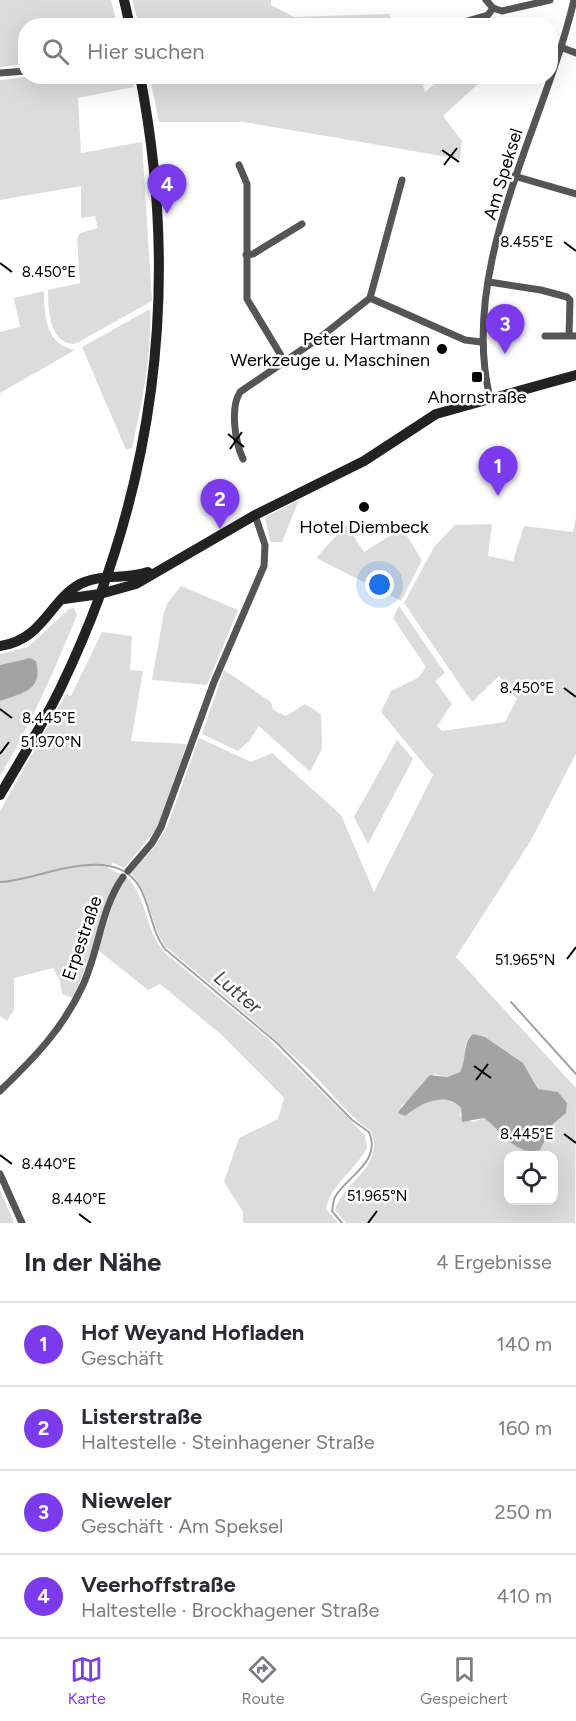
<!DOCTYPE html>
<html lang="de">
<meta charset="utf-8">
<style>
body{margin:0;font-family:Figtree,sans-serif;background:#f2f2f3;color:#2b2b33}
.controls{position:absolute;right:18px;bottom:18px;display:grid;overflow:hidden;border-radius:12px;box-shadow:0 6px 24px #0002}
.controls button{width:54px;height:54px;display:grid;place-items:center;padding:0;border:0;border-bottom:2px solid #e1e1e2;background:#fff;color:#2b2b33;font:30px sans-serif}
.you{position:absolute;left:380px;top:585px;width:21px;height:21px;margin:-15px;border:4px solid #fff;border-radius:50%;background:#1a73e8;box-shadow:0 0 0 9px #1a73e833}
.badge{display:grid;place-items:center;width:39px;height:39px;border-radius:50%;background:#7c3aed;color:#fff;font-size:20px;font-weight:700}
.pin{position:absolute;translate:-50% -50px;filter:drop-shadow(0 2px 3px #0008)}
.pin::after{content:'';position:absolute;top:32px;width:21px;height:18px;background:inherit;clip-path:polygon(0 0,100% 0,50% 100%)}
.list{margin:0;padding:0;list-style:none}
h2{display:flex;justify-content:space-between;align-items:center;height:78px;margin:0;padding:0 24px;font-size:26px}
h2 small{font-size:20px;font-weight:400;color:#7c7c81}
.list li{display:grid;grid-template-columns:39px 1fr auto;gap:18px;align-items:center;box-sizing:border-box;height:84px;padding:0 24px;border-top:2px solid #e1e1e2}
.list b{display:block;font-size:22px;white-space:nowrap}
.list p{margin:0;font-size:20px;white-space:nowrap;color:#7c7c81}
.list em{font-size:20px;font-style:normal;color:#7c7c81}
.icon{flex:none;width:33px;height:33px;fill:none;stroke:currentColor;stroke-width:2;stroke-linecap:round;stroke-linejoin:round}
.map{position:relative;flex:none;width:576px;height:1223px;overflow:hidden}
.search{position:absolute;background:#fff;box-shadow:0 6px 24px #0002;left:18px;right:18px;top:18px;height:66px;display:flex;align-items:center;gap:15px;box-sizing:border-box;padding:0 21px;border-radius:24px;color:#7c7c81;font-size:22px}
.sheet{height:414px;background:#fff}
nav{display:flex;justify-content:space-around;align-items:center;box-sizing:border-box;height:84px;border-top:2px solid #e1e1e2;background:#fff;font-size:16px;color:#7c7c81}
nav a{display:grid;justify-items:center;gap:3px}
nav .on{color:#7c3aed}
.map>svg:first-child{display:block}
</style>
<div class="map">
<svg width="576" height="1223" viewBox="0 0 576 1223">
<rect width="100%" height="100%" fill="#fff"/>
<path fill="#dcdcdc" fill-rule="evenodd" d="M 0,0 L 111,0 L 117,25 L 26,26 L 25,64 L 0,67 Z
M 132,0 L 271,0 L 271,5 L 294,17 L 389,14 L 394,25 L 139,25 Z
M 33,76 L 132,77 L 134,87 L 78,98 L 81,153 L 142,142 L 152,301 L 75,344 C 49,344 48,309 48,290 L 80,283 L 77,238 L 80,233 L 98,228 L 95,216 L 81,218 L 81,186 L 0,200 L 0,80 Z
M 150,77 L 421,77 L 425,92 L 443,77 L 479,77 L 480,82 L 443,116 L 462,141 L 460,159 L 244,122 L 159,122 Z
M 44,291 C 44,317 46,345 75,350 L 0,393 L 0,332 L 20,327 L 14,298 Z
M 150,309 C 152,356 142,402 132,448 L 126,450 L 82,347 Z
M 299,500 L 282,542 L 270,542 L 265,517 Z
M 576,517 L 576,754 L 530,842 L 456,957 L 576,1088 L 575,1223 L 346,1223 L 335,1210 C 344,1180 385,1168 371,1131 C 347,1115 330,1090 309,1070 C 262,1027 214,987 166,947 C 150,925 152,896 131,873 L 156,845 L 167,827 L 199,738 L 251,762 L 272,753 L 341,815 L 374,892 L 433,775 L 381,712 L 391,691 L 418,678 L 426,667 L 393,618 L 399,606 L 445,673 L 435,681 L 452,704 L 437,726 L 442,731 L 505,722 L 517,699 L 499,676 L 472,702 L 404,603 L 434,547 L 455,525 L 492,524 L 488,556 L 513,561 L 524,526 L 573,532 ZM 485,1037 L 515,1057 L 529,1073 L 538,1090 L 558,1092 L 567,1103 L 566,1113 L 553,1124 L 540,1149 C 517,1157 500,1129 484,1118 L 473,1122 L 460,1116 L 461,1108 C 446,1090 419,1104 405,1116 L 401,1106 C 414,1097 421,1083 434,1074 L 447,1077 L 460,1072 L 466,1060 L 465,1046 ZM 508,1156 L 554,1156 L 554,1200 L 508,1200 Z
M 346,525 L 364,552 L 402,528 L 422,560 L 401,601 L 316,558 Z
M 181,586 L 238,610 L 207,685 L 152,680 L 164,612 L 168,602 Z
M 74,608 L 77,615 C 54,671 31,724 0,776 L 0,701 L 29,689 L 30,658 L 0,665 L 0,654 L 28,647 L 69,609 Z
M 102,632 L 132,636 L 130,670 L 143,671 L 131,741 L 187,744 L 158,827 L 124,868 L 113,863 L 108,868 L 120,874 C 98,913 93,959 72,998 L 62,994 L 60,981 L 53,968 L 14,978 L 14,1010 L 7,1021 L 0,1016 L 0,811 L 66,694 L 71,696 Z
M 224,670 L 271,702 L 273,710 L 286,716 L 305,704 L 321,714 L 322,749 L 310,772 L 259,726 L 249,741 L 238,751 L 202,734 Z
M 397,740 L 413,759 L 368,844 L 354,817 Z
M 126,876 C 147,897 145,930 164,952 L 265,1036 L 365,1135 L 367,1148 C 356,1169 329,1187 326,1209 L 338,1223 L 243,1223 L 243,1212 L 224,1182 L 239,1138 L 278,1119 L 284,1098 L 223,1036 L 160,984 L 148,990 L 98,950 L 118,888 Z
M 0,1190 L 14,1223 L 0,1223 Z"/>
<path fill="#a3a3a3" d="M 30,658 L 36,661 C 43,691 24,692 0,701 L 0,665 Z
M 473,1034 L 485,1037 L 523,1063 L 538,1089 L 558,1092 L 567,1103 L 566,1113 L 553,1124 L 540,1150 C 515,1157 501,1130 484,1118 L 462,1122 L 461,1108 C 446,1090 419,1104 405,1116 L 398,1113 C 399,1110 425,1080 430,1075 L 447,1077 L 460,1072 C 467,1059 462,1045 473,1034 Z"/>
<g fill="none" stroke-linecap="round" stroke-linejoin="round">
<path stroke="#a3a3a3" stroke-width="2" d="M 0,882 C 37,881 112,841 139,886 C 151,906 151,931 165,949 L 277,1043 L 352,1120 L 369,1132 C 382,1162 347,1176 335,1197 C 333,1201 333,1207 332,1211 L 342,1223
M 511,1002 L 576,1074"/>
<path stroke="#555" stroke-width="7" d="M 486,0 L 493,8
M 493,8 L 502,11 L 550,0
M 450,26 L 488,15 L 493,8
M 563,48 L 576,53
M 0,73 L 26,71
M 239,165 L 247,184 L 247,299 L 285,362
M 514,176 L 576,194
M 246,255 L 253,254 L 302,224
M 489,282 L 541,290 L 567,297 L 570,300 L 569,336
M 370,298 L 402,180
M 370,298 L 465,340 L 481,342
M 545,336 L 576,336
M 490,398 C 458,266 545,125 574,0
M 243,459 C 235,442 230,408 240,392 L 322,336 L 370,298
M 128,871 L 152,843 L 161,827 L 214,682 L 264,566 L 265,545 L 255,515
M 0,1091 C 34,1058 63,1029 83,985 C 99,950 101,908 123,877
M 0,1174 L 22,1223"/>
<path stroke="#222" stroke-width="10" d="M 124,0 L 130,26
M 64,599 L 100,594 L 136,584 L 255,515 L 364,461 L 436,414 L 576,375
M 0,646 C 43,640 49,601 80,584 C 102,573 126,580 148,572
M 0,795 C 21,759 44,723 62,685 C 155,491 181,287 140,76"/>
</g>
<path fill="none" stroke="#000" stroke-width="2" d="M 442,150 L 459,162M 444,165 L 457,148M 564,242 L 576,251M 0,263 L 12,272M 228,434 L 244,447M 230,449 L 242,432M 564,688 L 576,697M 0,709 L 12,718M 0,754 L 9,742M 567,959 L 576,947M 474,1066 L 491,1078M 476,1080 L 488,1064M 564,1134 L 576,1143M 0,1155 L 12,1164M 79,1214 L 91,1223M 368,1223 L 377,1211"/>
<g fill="#000" stroke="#fff" stroke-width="2">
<circle cx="442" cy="349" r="6"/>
<rect x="471" y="371" width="12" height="12" rx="3"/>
<circle cx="364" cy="507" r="6"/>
</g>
<g text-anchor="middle" stroke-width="5" stroke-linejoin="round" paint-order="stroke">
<g font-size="18" fill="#000" stroke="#fff">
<text transform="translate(503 174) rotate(-73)" y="6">Am Speksel</text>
<text transform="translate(82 938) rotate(-71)" y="6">Erpestraße</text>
</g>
<g font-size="18" fill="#000" stroke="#fff">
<text x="430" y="345" text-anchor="end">Peter Hartmann<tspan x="430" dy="21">Werkzeuge u. Maschinen</tspan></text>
<text x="477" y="403">Ahornstraße</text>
<text x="364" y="533">Hotel Diembeck</text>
</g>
<g font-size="20" font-style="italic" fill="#444" stroke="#fff">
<text transform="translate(238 992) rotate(40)" y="7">Lutter</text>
</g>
</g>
<g font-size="15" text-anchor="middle" fill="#000" stroke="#fff" stroke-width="5" stroke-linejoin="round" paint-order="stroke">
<text x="527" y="247">8.455°E</text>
<text x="49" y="277">8.450°E</text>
<text x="527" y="693">8.450°E</text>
<text x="49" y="723">8.445°E</text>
<text x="51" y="747">51.970°N</text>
<text x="525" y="965">51.965°N</text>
<text x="527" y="1139">8.445°E</text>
<text x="49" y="1169">8.440°E</text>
<text x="377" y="1201">51.965°N</text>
<text x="79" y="1204">8.440°E</text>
</g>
</svg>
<div class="controls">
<button><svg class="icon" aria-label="locate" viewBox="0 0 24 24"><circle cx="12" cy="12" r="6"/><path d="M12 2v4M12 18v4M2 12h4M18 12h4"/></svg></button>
</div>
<div class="you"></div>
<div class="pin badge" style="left:498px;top:496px">1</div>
<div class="pin badge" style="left:220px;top:529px">2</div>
<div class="pin badge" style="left:505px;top:354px">3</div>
<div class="pin badge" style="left:167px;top:214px">4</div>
<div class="search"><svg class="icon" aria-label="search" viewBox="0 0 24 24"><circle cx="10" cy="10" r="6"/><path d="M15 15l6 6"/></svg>Hier suchen</div>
</div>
<section class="sheet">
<h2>In der Nähe<small>4 Ergebnisse</small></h2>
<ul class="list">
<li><span class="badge">1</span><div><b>Hof Weyand Hofladen</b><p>Geschäft</p></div><em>140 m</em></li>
<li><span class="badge">2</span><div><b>Listerstraße</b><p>Haltestelle · Steinhagener Straße</p></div><em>160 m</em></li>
<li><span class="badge">3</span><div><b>Nieweler</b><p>Geschäft · Am Speksel</p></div><em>250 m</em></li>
<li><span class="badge">4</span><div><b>Veerhoffstraße</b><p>Haltestelle · Brockhagener Straße</p></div><em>410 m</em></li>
</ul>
</section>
<nav>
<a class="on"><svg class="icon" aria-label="map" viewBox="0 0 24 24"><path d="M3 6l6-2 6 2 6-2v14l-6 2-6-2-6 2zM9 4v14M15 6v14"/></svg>Karte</a>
<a><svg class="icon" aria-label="directions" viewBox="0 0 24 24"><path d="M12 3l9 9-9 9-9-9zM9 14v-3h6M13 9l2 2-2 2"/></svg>Route</a>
<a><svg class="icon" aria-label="saved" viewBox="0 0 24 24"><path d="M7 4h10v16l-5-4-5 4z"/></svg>Gespeichert</a>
</nav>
